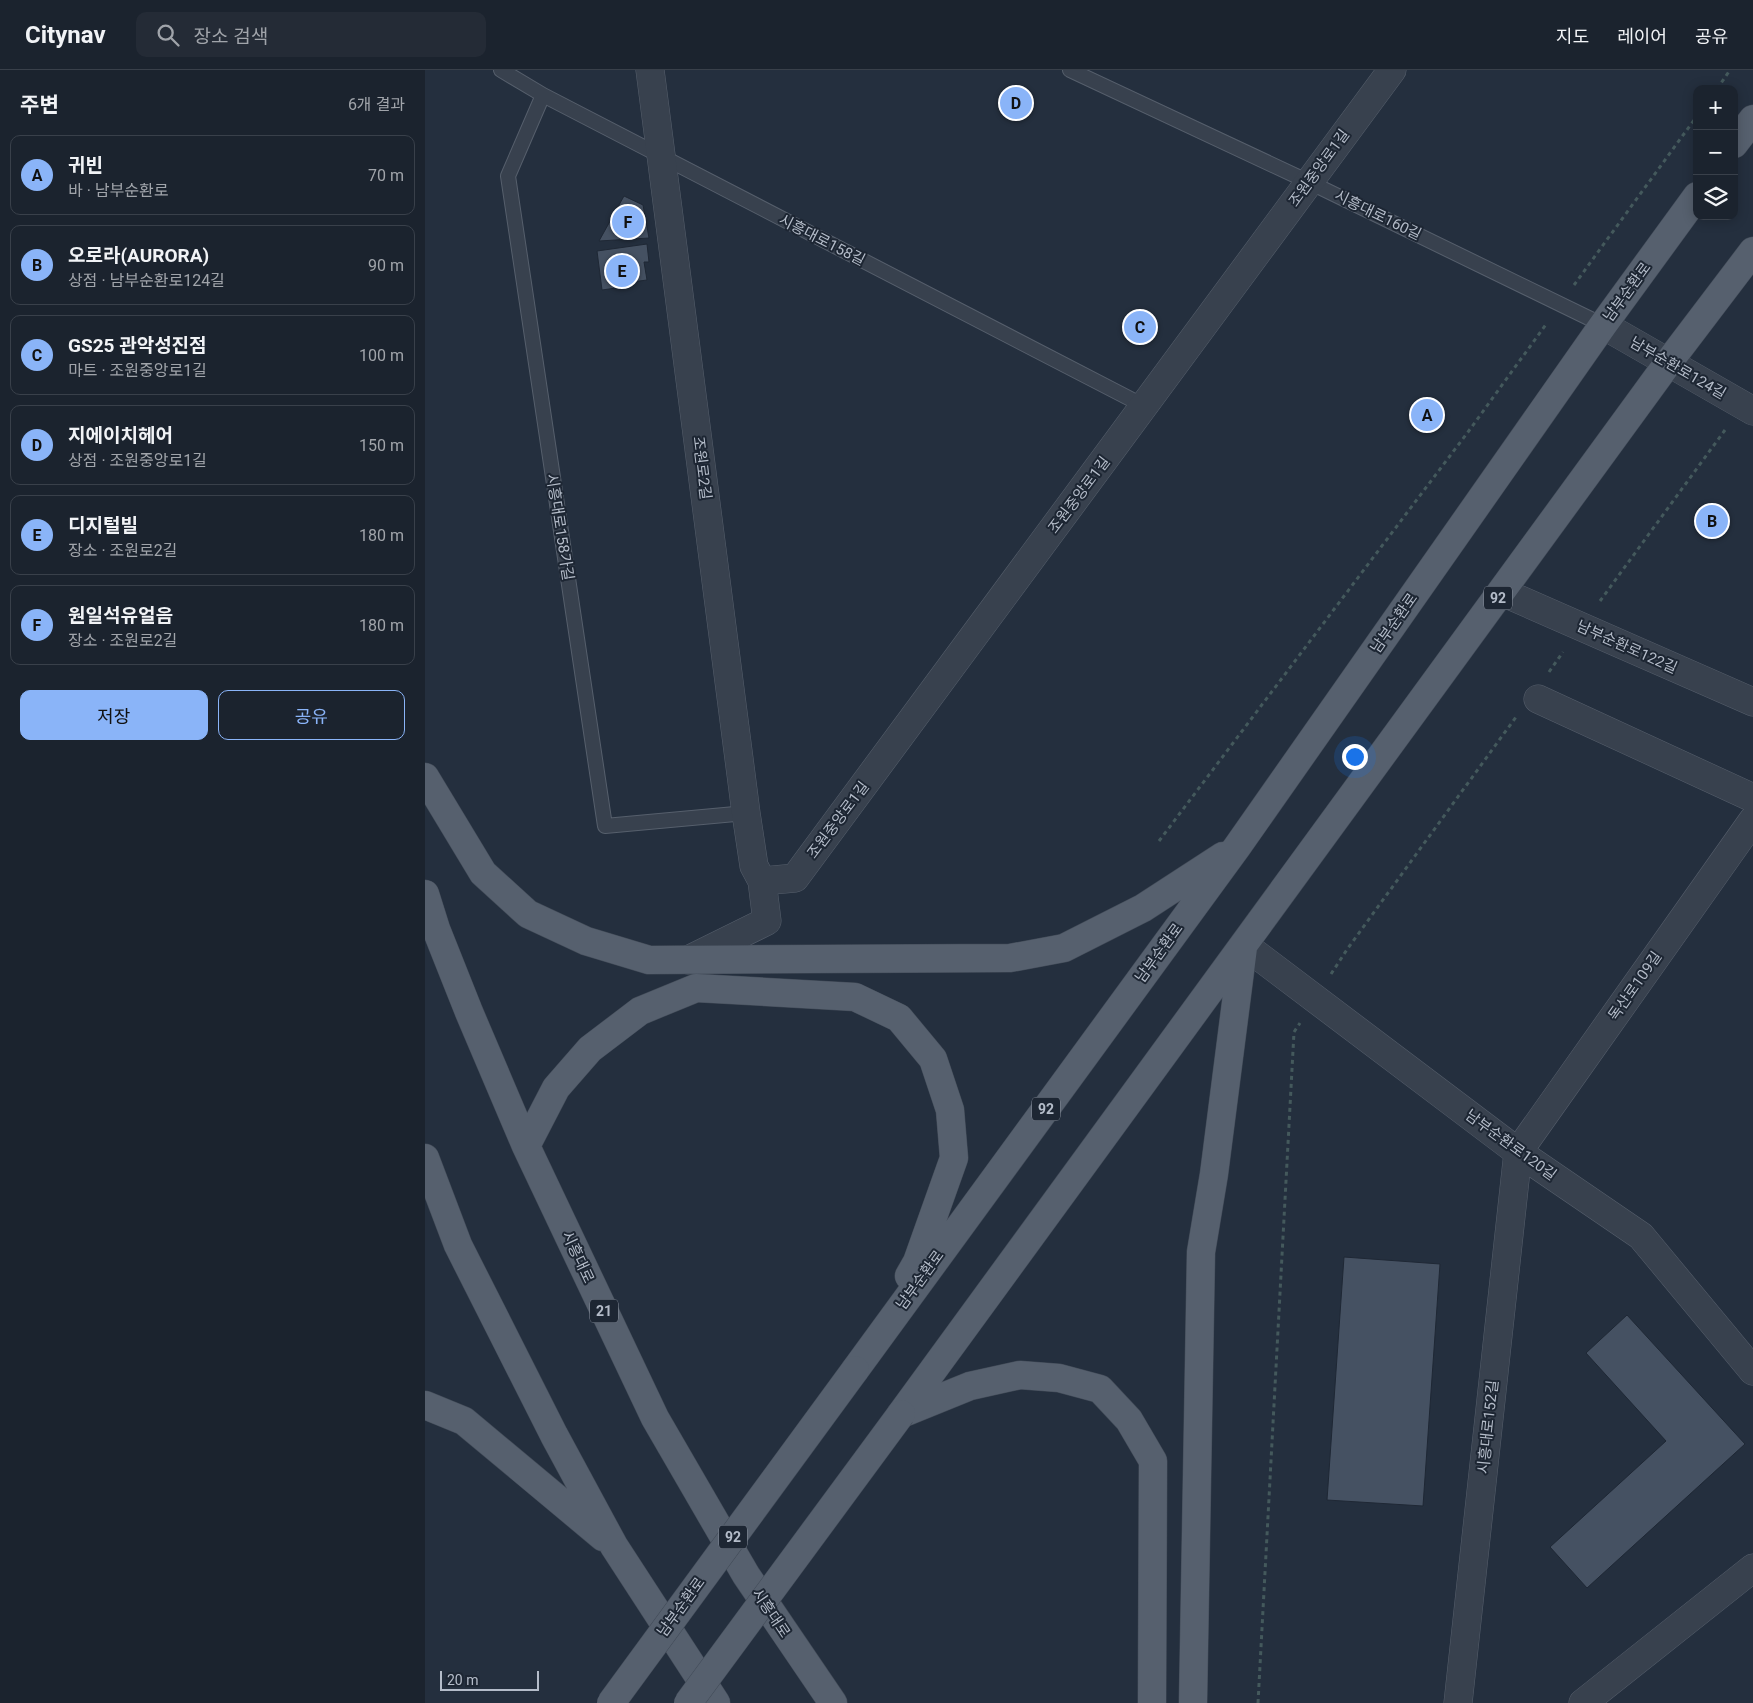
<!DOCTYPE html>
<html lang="ko">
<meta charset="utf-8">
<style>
body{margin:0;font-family:Roboto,"Noto Sans KR",sans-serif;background:#242b36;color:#f1f3f6}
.controls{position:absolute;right:15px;top:15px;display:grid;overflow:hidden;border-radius:10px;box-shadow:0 2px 12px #0003}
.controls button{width:45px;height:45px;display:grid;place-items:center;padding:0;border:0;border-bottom:1px solid #39404a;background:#1b232e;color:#f1f3f6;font:25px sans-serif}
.scale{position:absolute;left:15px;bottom:12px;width:99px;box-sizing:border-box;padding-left:5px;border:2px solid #b4bcc9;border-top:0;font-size:14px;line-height:18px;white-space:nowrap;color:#b4bcc9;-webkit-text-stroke:4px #1d2633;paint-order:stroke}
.you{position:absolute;left:929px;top:686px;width:18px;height:18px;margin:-12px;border:4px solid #fff;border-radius:50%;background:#1a73e8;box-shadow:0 0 0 8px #1a73e833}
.badge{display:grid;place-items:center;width:32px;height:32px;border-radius:50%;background:#8ab4f8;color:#111;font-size:16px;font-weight:700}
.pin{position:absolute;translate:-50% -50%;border:2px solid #fff;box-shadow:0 1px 5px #0006}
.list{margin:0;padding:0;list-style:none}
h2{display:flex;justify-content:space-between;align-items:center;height:65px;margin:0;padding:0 20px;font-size:21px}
h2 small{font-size:16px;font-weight:400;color:#a0a4aa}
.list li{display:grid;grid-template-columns:32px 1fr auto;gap:15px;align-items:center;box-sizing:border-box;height:80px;margin:0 10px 10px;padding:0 10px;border:1px solid #39404a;border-radius:10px}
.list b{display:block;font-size:19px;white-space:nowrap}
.list p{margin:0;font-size:16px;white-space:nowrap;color:#a0a4aa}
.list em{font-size:16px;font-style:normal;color:#a0a4aa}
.actions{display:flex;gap:10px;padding:15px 20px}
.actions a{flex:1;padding:11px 0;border:1px solid #8ab4f8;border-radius:10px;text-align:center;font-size:18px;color:#8ab4f8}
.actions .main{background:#8ab4f8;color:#111}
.icon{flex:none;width:28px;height:28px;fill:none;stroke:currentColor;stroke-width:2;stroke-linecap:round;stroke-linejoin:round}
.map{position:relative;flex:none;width:1328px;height:1633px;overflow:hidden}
header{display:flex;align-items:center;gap:30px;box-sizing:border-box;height:70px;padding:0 25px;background:#1b232e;border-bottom:1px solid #39404a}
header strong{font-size:24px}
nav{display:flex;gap:28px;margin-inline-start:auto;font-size:18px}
.search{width:350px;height:45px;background:#242b36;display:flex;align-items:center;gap:12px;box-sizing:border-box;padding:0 18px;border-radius:10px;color:#a0a4aa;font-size:19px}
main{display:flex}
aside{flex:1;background:#1b232e}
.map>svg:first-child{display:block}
</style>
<header>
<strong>Citynav</strong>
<div class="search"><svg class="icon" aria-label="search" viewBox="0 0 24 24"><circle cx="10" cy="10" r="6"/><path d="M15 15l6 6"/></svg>장소 검색</div>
<nav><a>지도</a><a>레이어</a><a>공유</a></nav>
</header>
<main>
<aside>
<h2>주변<small>6개 결과</small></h2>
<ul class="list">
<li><span class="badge">A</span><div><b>귀빈</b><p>바 · 남부순환로</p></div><em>70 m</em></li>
<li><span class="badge">B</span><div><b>오로라(AURORA)</b><p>상점 · 남부순환로124길</p></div><em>90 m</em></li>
<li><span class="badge">C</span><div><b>GS25 관악성진점</b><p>마트 · 조원중앙로1길</p></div><em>100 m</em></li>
<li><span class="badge">D</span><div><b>지에이치헤어</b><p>상점 · 조원중앙로1길</p></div><em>150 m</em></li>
<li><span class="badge">E</span><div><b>디지털빌</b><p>장소 · 조원로2길</p></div><em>180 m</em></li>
<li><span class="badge">F</span><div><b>원일석유얼음</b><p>장소 · 조원로2길</p></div><em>180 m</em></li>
</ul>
<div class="actions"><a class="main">저장</a><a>공유</a></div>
</aside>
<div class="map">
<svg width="1328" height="1633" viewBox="0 0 1328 1633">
<rect width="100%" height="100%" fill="#242f3e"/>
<path fill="#455162" stroke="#1f2835" d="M 199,126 L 218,135 L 224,168 L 174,171 Z
M 222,174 L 224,192 L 219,192 L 222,210 L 192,214 L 191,218 L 177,220 L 172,181 Z
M 919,1187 L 1015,1194 L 998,1436 L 902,1430 Z
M 1202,1245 L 1320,1374 L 1162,1518 L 1125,1477 L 1241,1371 L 1161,1283 Z"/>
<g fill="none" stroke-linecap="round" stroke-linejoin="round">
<defs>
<path id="service" d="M 76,0 L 118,25 L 719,336
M 645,0 L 884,112 L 1178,255
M 118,25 L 83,106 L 180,756 L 321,743"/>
<path id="minor" d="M 225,0 L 321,743 L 329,796 L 337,811 L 370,808 L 967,0
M 1178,255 L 1328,341
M 1077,522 L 1328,632
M 1113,629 L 1328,728
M 819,875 L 1093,1082 L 1216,1166 L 1328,1301
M 263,890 L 342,851 L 337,811
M 1033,1633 L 1093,1082 L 1328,750
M 1158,1633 L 1328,1498"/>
<path id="primary" d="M 1309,74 L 1328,49
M 0,707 L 58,803 L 103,844 L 161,871 L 224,890 L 585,888 L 639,878 L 718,838 L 798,786
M 0,824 L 11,859 L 44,942 L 101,1076 L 230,1348 L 321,1505 L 408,1633
M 101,1076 L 131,1018 L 165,979 L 215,941 L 271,918 L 430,927 L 474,948 L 508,989 L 525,1040 L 529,1088 L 492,1192 L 484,1206
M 0,1088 L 33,1175 L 129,1365 L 189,1476 L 291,1633
M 430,1300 L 812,777 L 1178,255 L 1272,126
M 0,1335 L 39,1351 L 178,1467
M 476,1344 L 1243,293 L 1328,181
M 476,1344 L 545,1316 L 595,1305 L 634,1308 L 675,1319 L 704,1350 L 728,1391 L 727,1633
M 768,1633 L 776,1182 L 789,1104 L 818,878"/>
</defs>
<use href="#service" stroke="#565f6c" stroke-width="16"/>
<use href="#minor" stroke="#565f6c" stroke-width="29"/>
<use href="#primary" stroke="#414a57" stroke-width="29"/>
<path stroke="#44595c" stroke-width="3" stroke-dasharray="4 4" stroke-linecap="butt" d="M 1292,19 L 1305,0
M 1149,215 L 1272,46
M 1175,531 L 1300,360
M 1124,602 L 1138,582
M 734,771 L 1043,362 L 1122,253
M 906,904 L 923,878 L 1091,647
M 833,1633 L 869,962 L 875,953"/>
<use href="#service" stroke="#38414e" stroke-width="14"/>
<use href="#minor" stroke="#38414e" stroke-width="28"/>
<use href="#primary" stroke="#56606e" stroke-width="28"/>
<defs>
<path id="primary-bridge" d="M 186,1633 L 430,1300
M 263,1633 L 476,1344"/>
</defs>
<use href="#primary-bridge" stroke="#414a57" stroke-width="29" stroke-linecap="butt"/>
<use href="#primary-bridge" stroke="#56606e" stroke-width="28"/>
</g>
<g text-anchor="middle" stroke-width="4" stroke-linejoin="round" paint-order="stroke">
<g fill="#1d2633" stroke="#878f9c" stroke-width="1">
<rect x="1059" y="516.5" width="28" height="23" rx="4"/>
<rect x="607" y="1027.5" width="28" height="23" rx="4"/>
<rect x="165" y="1229.5" width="28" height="23" rx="4"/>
<rect x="294" y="1455.5" width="28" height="23" rx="4"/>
</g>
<g font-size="14" font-weight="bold" fill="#b4bcc9">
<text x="1073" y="533">92</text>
<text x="621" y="1044">92</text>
<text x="179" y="1246">21</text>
<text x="308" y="1472">92</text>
</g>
<g font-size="15" fill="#b4bcc9" stroke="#1d2633">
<text transform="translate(894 98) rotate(-54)" y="5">조원중앙로1길</text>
<text transform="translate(953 145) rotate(26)" y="5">시흥대로160길</text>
<text transform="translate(397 170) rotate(27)" y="5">시흥대로158길</text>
<text transform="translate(1202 222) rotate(-54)" y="5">남부순환로</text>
<text transform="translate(1253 298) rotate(30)" y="5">남부순환로124길</text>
<text transform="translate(277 398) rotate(83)" y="5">조원로2길</text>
<text transform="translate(654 425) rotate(-53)" y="5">조원중앙로1길</text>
<text transform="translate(135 457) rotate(81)" y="5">시흥대로158가길</text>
<text transform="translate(969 553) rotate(-55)" y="5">남부순환로</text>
<text transform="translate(1202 577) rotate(24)" y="5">남부순환로122길</text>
<text transform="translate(413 750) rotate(-53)" y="5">조원중앙로1길</text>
<text transform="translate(734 883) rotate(-54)" y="5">남부순환로</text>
<text transform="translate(1210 916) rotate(-55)" y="5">독산로109길</text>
<text transform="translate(1086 1075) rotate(36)" y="5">남부순환로120길</text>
<text transform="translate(153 1187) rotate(65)" y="5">시흥대로</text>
<text transform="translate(495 1210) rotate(-54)" y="5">남부순환로</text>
<text transform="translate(1063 1357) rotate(-84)" y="5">시흥대로152길</text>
<text transform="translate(256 1537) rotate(-54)" y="5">남부순환로</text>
<text transform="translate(346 1543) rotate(56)" y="5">시흥대로</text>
</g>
</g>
</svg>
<div class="controls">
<button>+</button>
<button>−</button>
<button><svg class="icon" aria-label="layers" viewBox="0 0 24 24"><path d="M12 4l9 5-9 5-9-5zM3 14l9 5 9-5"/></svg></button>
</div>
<div class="scale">20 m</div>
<div class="you"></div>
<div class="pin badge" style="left:1002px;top:345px">A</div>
<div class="pin badge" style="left:1287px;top:451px">B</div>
<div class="pin badge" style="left:715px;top:257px">C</div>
<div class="pin badge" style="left:591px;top:33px">D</div>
<div class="pin badge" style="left:197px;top:201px">E</div>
<div class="pin badge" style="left:203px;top:152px">F</div>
</div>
</main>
